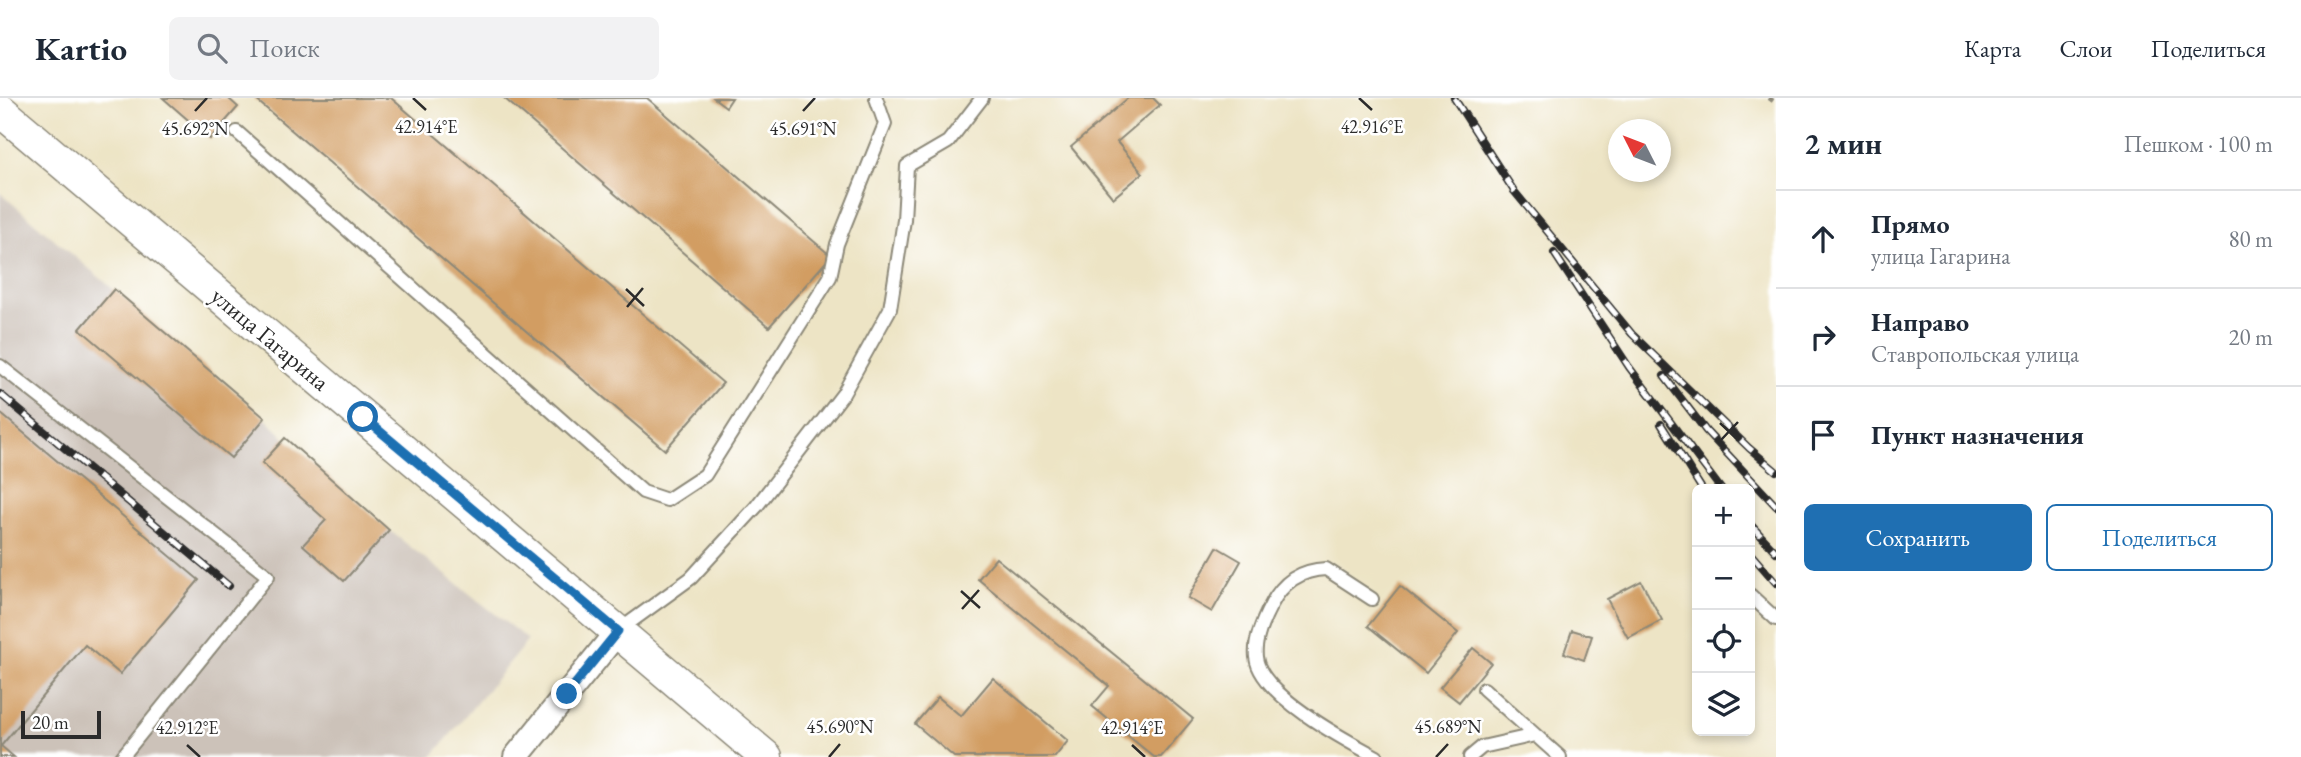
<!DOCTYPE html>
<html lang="ru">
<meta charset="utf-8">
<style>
body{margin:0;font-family:"EB Garamond",serif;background:#f2f2f3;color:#1f2937}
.controls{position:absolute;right:21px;bottom:21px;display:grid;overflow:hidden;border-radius:10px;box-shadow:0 4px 10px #0003}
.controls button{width:63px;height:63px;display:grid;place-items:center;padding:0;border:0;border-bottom:2px solid #e0e1e3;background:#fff;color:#1f2937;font:35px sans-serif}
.compass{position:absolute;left:1608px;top:21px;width:63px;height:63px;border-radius:50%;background:#fff;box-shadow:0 4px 10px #0003;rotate:312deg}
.scale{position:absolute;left:21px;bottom:18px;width:80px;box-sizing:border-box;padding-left:7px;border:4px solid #2b2b2b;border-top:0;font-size:19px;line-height:24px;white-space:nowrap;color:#2b2b2b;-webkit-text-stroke:5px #fff;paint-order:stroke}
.stop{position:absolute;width:21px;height:21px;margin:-16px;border:5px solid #1f6fb2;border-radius:50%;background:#fff}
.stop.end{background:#1f6fb2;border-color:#fff;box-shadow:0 2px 7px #0008}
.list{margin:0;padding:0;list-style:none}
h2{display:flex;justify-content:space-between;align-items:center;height:91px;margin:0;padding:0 28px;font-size:30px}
h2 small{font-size:23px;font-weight:400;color:#747a83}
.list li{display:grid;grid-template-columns:46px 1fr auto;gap:21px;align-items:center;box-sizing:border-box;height:98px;padding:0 28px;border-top:2px solid #e0e1e3}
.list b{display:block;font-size:26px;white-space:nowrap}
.list p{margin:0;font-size:23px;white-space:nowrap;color:#747a83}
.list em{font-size:23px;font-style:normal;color:#747a83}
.actions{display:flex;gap:14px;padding:21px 28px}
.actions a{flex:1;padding:16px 0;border:2px solid #1f6fb2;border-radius:10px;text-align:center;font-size:24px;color:#1f6fb2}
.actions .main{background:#1f6fb2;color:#fff}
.icon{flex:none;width:38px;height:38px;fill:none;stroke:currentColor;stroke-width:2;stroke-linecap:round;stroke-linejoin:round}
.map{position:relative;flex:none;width:1776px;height:659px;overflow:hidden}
header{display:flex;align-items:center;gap:42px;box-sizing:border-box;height:98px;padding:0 35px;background:#fff;border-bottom:2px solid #e0e1e3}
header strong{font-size:33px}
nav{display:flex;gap:38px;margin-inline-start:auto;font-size:24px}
.search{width:490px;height:63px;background:#f2f2f3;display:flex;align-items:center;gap:18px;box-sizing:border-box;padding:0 24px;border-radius:10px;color:#747a83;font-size:26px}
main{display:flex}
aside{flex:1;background:#fff}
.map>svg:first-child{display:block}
</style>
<header>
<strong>Kartio</strong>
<div class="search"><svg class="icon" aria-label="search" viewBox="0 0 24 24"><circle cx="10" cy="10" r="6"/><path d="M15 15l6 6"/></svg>Поиск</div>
<nav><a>Карта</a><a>Слои</a><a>Поделиться</a></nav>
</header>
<main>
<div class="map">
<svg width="1776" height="659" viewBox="0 0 1776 659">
<rect width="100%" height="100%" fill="#fff"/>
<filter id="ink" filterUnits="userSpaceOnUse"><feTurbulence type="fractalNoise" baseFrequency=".0143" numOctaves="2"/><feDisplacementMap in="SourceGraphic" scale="14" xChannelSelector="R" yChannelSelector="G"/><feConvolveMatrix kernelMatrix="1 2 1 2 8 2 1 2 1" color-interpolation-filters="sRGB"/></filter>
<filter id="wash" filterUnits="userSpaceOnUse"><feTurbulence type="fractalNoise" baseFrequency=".00686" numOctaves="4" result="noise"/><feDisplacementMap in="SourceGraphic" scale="28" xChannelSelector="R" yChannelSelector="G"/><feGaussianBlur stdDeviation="1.57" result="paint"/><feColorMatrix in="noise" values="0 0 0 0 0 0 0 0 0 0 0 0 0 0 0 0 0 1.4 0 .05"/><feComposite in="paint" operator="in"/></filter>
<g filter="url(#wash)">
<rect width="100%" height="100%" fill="#ede4c5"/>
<path fill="#ccc2b9" d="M 0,95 L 265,320 L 285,340 L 389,432 L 528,542 L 432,659 L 0,659 Z"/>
<g id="blocks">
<path fill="#d29d62" d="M 163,0 L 228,0 L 238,9 L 210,41 Z
M 254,0 L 391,0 L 723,285 L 665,352 Z
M 504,0 L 647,0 L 831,158 L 769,229 Z
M 714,0 L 732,0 L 726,9 Z
M 1128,0 L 1153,0 L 1160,7 L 1117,44 L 1143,75 L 1113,100 L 1071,49 Z
M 114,191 L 265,320 L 231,360 L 80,231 Z
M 0,315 L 199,482 L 120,576 L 85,547 L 1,648 L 14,659 L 0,659 Z
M 285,340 L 389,432 L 344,483 L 303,447 L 326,422 L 262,365 Z
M 1217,449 L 1241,463 L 1212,514 L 1188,500 Z
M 996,460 L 1193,621 L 1161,659 L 1154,659 L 1092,608 L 1109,588 L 978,481 Z
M 1641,483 L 1662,522 L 1628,540 L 1607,501 Z
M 1400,488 L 1458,535 L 1426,575 L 1368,528 Z
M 1572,532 L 1592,538 L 1584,562 L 1564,555 Z
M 1473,550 L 1491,565 L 1459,604 L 1440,589 Z
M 993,580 L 1068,643 L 1055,659 L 954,659 L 915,626 L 938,599 L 961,618 Z"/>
</g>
</g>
<g filter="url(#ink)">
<use href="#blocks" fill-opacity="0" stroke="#8c8878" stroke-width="2"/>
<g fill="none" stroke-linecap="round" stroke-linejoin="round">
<defs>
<path id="service" d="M 237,34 L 643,394 L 667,402 L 705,377 L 830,179 L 837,146 L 885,26 L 876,0
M 0,268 L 268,478 L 122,659
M 1750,497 L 1776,521
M 1372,501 L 1326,471 C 1300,472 1282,485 1271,507 C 1263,522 1254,542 1256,559 C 1260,597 1345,642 1377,659
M 618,533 L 691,480 L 756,409 L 843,296 L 890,211 L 904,122 L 907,68 L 948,44 L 982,0
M 1484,591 L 1560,659
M 1470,659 L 1482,649 L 1535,637"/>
<path id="minor" d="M 516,659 L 618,533"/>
<path id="tertiary" d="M 0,12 L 766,659"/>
</defs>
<use href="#service" stroke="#8c8878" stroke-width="16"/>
<use href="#minor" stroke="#8c8878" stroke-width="28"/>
<use href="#tertiary" stroke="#8c8878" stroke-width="35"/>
<path stroke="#8c8878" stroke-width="4.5" stroke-dasharray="5 5" stroke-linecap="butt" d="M 1769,0 L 1776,5"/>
<use href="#service" stroke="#fff" stroke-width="12"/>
<use href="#minor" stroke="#fff" stroke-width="24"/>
<use href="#tertiary" stroke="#fff" stroke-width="32"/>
<defs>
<path id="rail" d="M 1454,0 L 1514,93 L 1632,236 L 1749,350 L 1776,373
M 1554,155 L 1629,269 L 1721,391
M 1664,278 L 1706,333 L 1776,408
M 0,296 L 229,488
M 1661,326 L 1702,391
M 1750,426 L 1776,454
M 1750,455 L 1776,485"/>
</defs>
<use href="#rail" stroke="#2b2b2b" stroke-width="8"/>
<use href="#rail" stroke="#fff" stroke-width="5" stroke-dasharray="16" stroke-linecap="butt"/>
</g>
</g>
<g fill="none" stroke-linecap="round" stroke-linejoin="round" filter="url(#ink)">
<path stroke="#1f6fb2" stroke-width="9" d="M 363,319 L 618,533 L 567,596"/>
</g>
<path fill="none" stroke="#2b2b2b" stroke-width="2.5" d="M 413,0 L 426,12M 1359,0 L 1372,12M 195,13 L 207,0M 803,13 L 815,0M 626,191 L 644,208M 627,209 L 643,190M 1720,325 L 1738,342M 1721,342 L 1738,324M 961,493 L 980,510M 962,511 L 979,492M 187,647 L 200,659M 1132,647 L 1145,659M 829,659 L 840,646M 1436,659 L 1448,646"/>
<g text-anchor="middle" stroke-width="5" stroke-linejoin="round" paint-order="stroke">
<g font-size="24" fill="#2b2b2b" stroke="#fff">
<text transform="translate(270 241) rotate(40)" y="8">улица Гагарина</text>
</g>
</g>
<g font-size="18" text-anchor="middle" fill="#2b2b2b" stroke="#fff" stroke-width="5" stroke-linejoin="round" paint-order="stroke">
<text x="426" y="35">42.914°E</text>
<text x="1372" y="35">42.916°E</text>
<text x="195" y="37">45.692°N</text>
<text x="803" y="37">45.691°N</text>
<text x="840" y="635">45.690°N</text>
<text x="1448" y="635">45.689°N</text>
<text x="187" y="636">42.912°E</text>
<text x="1132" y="636">42.914°E</text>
</g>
</svg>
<div class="controls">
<button>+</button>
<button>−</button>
<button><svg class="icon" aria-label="locate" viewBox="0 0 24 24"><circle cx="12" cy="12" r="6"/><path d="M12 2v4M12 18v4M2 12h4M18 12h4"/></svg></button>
<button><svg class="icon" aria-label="layers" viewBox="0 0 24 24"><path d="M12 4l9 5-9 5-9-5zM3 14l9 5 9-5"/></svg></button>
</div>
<svg class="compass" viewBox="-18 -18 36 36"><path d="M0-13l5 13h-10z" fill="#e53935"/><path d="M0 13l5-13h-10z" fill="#747a83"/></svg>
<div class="scale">20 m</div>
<div class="stop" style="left:363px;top:319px"></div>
<div class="stop end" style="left:567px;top:596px"></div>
</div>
<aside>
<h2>2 мин<small>Пешком · 100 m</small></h2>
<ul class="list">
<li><svg class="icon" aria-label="ahead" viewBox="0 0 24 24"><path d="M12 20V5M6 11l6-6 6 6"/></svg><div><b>Прямо</b><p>улица Гагарина</p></div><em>80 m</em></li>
<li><svg class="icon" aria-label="right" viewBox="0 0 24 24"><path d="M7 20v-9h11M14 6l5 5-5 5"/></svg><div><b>Направо</b><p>Ставропольская улица</p></div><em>20 m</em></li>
<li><svg class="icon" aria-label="arrive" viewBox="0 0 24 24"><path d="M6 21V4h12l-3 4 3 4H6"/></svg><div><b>Пункт назначения</b></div></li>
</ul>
<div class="actions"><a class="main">Сохранить</a><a>Поделиться</a></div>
</aside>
</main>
